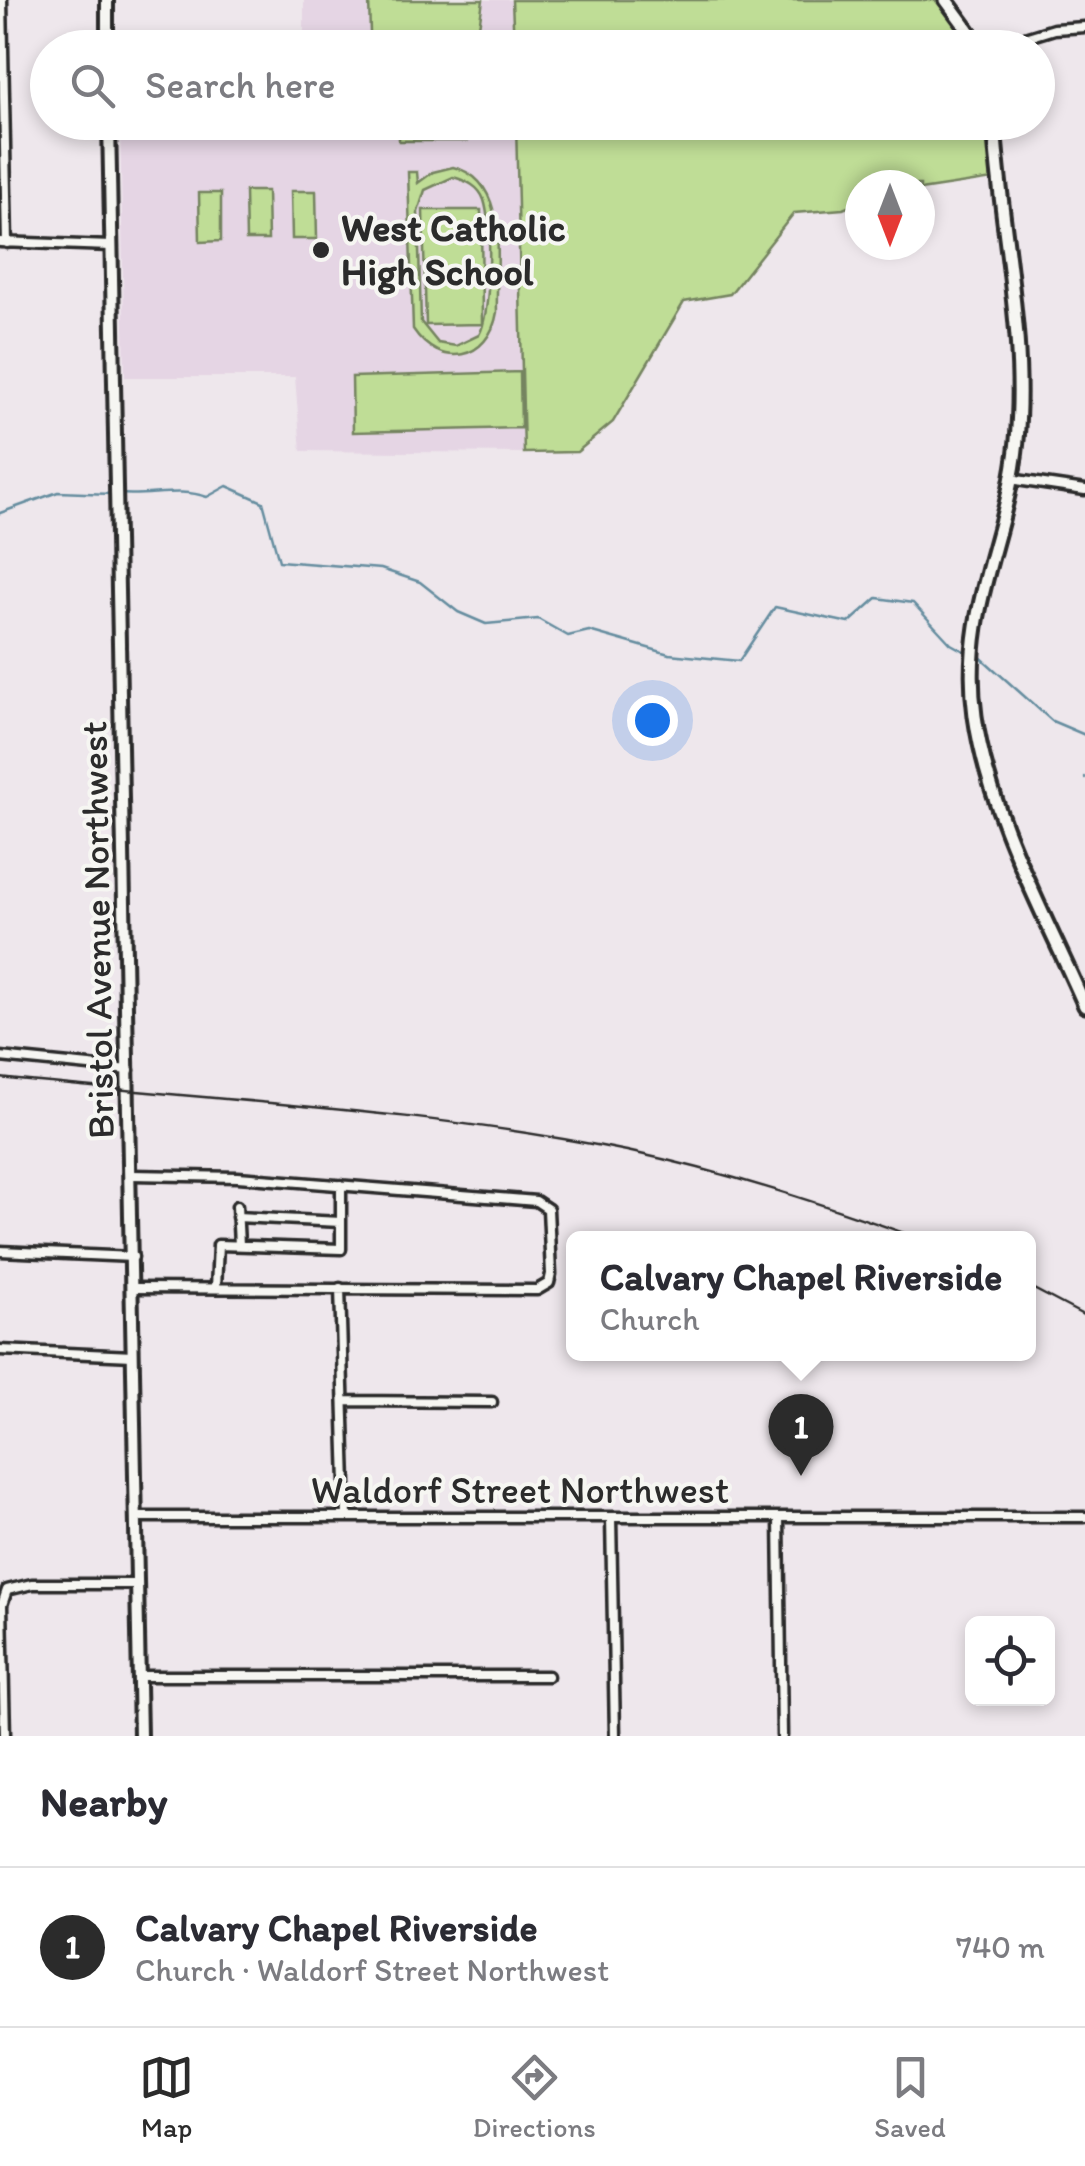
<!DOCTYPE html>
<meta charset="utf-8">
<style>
body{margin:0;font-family:Itim,sans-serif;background:#f7f7f7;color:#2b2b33}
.controls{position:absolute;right:30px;bottom:30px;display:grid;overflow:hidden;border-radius:15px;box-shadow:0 5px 15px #0003}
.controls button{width:90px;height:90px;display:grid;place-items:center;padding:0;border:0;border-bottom:2px solid #e1e1e2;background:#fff;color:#2b2b33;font:50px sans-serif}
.compass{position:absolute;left:845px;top:170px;width:90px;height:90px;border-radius:50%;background:#fff;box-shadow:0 5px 15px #0003;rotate:180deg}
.you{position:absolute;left:652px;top:720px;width:35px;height:35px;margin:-25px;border:8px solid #fff;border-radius:50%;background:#1a73e8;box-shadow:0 0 0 15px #1a73e833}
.badge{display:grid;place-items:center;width:65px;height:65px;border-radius:50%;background:#2b2b2b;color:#fff;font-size:32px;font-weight:700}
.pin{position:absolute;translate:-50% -82px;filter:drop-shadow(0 2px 5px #0008)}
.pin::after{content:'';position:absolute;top:52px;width:35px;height:30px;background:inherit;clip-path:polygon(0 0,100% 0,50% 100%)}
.popup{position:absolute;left:566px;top:1231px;width:470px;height:130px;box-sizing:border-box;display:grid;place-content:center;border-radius:15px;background:#fff;filter:drop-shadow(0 2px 8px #0005);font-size:32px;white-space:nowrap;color:#7c7c81}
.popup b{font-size:38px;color:#2b2b33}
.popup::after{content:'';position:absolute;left:50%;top:100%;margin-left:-20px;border:20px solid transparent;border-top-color:#fff}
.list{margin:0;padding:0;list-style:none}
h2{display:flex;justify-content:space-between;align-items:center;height:130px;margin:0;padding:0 40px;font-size:42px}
h2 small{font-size:32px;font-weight:400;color:#7c7c81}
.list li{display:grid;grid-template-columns:65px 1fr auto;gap:30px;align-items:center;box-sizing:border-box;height:160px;padding:0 40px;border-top:2px solid #e1e1e2}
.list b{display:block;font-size:38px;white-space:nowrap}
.list p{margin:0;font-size:32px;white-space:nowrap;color:#7c7c81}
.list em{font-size:32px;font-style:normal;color:#7c7c81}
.icon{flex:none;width:55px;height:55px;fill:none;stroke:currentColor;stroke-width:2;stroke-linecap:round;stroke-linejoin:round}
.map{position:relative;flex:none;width:1085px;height:1736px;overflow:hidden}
.search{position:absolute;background:#fff;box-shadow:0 5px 15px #0003;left:30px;right:30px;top:30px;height:110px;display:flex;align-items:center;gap:25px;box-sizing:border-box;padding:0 35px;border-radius:55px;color:#7c7c81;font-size:38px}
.sheet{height:290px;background:#fff}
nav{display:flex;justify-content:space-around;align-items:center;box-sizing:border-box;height:140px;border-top:2px solid #e1e1e2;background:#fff;font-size:28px;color:#7c7c81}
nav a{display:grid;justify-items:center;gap:5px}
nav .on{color:#2b2b2b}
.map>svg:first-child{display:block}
</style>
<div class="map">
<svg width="1085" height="1736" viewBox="0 0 1085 1736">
<rect width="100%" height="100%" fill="#eee7ec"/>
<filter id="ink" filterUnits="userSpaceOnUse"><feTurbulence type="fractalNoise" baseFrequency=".01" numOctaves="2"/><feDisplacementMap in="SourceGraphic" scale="20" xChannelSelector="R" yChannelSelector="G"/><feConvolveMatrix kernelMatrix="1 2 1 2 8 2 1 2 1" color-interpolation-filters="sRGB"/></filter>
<g filter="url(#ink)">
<path fill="#e5d5e4" d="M 304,0 L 512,0 L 514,47 L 304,48 Z
M 120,123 L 516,123 L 524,453 L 301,451 L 295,377 L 125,377 Z"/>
<path fill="#bfdd96" stroke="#758460" stroke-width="2.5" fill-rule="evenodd" d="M 369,0 L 483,0 L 476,47 L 381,47 L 370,33 Z
M 512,0 L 935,0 L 976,47 L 514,47 Z
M 399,123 L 474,123 L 474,135 L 468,141 L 399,141 Z
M 516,123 L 990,123 L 993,179 L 920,190 L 920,185 L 860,185 L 860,202 L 843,209 L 794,213 L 730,294 L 684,302 L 613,422 L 577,452 L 524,453 Z
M 453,167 C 512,181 495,264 497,312 C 489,361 440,370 413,329 L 408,172 L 417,172 L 418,183 L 433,172 ZM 453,177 C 467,181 479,186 484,200 C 492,225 491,314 479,335 L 456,346 L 438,343 L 421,322 L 418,212 L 425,190 Z
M 245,191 L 267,191 L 268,240 L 246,240 Z
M 291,191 L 316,191 L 317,239 L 292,239 Z
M 199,193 L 221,193 L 221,241 L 200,242 Z
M 423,210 L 481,210 L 482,324 L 426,325 Z
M 520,372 L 521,428 L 353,432 L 352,377 Z"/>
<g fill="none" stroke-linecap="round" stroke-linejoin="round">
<path stroke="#658d9f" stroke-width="2.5" d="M 119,494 C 150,497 179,487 207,497 L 227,486 L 263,502 L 279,561 L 381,569 L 420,582 L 458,612 L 486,624 L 538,619 L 568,636 L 589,631 L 669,654 L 739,661 L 775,607 L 849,623 L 877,598 L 913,603 L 951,644 L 969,654
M 0,513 L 58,492 L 111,494
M 977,654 L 1052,721 L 1085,735
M 1085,777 L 1085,778"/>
<defs>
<path id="minor" d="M 2,0 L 7,243
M 992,48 L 1054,29 L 1085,27
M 0,242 L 111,246
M 1010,479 L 1085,490
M 0,1057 L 129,1070
M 132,1175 L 238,1177 L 536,1201 L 548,1209 L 551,1274 L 549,1283 L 537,1290 L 134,1288
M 237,1206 L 239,1245
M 237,1217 L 341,1222
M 0,1251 L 133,1257
M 216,1288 L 218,1245 L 341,1249 L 341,1185
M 340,1288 L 347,1517
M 0,1350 L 133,1356
M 345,1401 L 492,1402
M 135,1517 L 1085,1517
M 611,1518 L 615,1736
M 779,1518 L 782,1736
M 138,1676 L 548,1676
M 5,1736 L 2,1605 L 7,1590 L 32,1584 L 137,1584"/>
<path id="tertiary" d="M 107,0 L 107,48
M 109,122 L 140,1736"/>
<path id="secondary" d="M 946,0 L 981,48
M 994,122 C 1000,227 1027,336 1017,440 C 1008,539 960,609 975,716 C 989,816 1045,914 1085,1006"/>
</defs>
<use href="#minor" stroke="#2b2b2b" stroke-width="15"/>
<use href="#tertiary" stroke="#2b2b2b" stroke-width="18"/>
<use href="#secondary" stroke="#2b2b2b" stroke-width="19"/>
<use href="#minor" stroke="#f6f6f2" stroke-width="8"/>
<use href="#tertiary" stroke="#f6f6f2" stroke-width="10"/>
<use href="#secondary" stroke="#f6f6f2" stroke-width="11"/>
<path stroke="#2b2b2b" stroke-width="2.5" d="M 0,1078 C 207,1100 423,1109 627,1151 C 726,1172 823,1204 918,1238
M 1028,1286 L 1085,1316"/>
</g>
</g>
<circle fill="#2b2b2b" stroke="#f6f6f2" stroke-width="4" cx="321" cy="250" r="10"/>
<g text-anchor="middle" stroke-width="8" stroke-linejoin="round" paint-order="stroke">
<g font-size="38" font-weight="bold" fill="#2b2b2b" stroke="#f6f6f2" text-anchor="start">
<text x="341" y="241">West Catholic<tspan x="341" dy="44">High School</tspan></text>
</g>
<g font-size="38" fill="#2b2b2b" stroke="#f6f6f2">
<text transform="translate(97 930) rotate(-91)" y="13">Bristol Avenue Northwest</text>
<text x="520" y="1503">Waldorf Street Northwest</text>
</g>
</g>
</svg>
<div class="controls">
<button><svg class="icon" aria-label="locate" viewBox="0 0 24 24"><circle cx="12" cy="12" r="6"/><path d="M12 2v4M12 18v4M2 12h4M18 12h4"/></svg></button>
</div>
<svg class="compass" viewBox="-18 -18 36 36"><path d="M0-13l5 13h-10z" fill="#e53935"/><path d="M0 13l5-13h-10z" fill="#7c7c81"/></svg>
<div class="you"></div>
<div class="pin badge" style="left:801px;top:1476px">1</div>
<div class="popup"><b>Calvary Chapel Riverside</b>Church</div>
<div class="search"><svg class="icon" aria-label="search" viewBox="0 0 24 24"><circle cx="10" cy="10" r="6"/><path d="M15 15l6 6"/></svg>Search here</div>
</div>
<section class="sheet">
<h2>Nearby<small></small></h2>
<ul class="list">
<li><span class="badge">1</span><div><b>Calvary Chapel Riverside</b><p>Church · Waldorf Street Northwest</p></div><em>740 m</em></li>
</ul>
</section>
<nav>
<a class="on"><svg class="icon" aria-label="map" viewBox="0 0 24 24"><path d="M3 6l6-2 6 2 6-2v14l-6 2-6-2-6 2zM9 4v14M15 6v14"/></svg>Map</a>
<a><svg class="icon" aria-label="directions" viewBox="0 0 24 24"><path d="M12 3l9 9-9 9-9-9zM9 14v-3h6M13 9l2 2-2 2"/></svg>Directions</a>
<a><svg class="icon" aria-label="saved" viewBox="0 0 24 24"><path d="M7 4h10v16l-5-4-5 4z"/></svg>Saved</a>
</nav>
